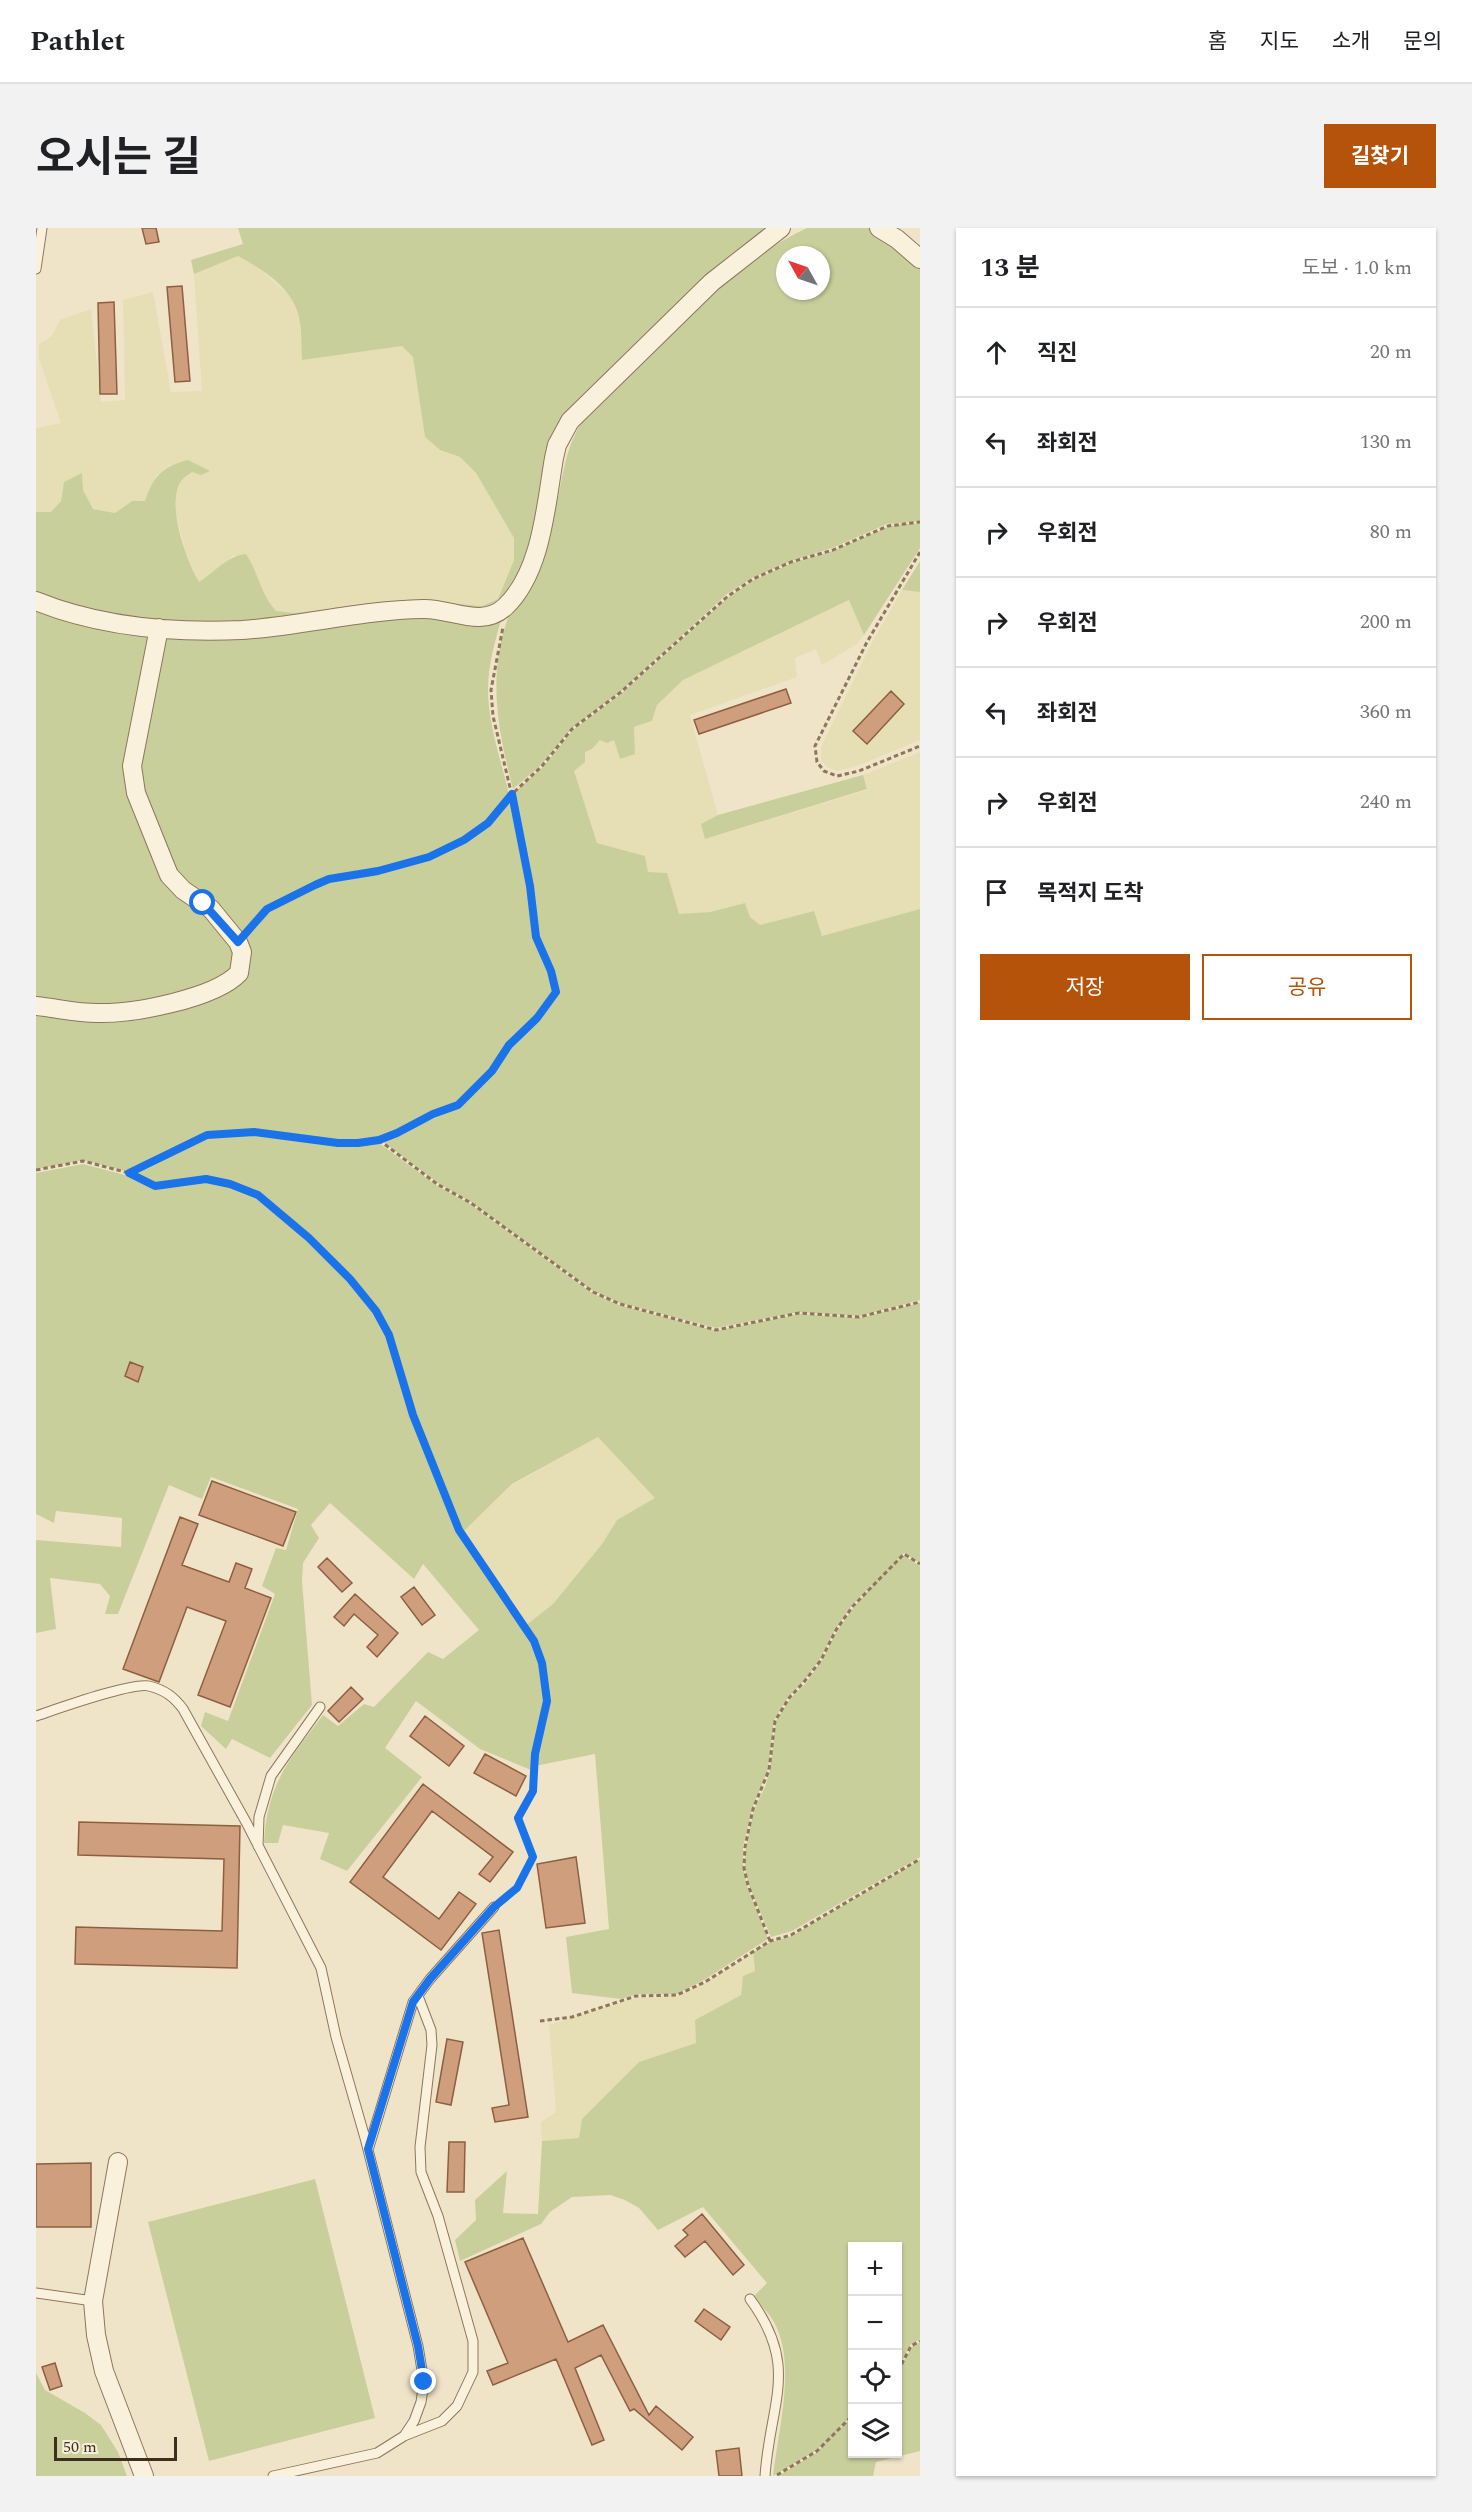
<!DOCTYPE html>
<html lang="ko">
<meta charset="utf-8">
<style>
body{margin:0;font-family:Spectral,"Noto Sans KR",serif;background:#f2f2f2;color:#202124}
.controls{position:absolute;right:18px;bottom:18px;display:grid;overflow:hidden;border-radius:0px;box-shadow:0 2px 4px #0004}
.controls button{width:54px;height:54px;display:grid;place-items:center;padding:0;border:0;border-bottom:2px solid #e0e0e0;background:#fff;color:#202124;font:30px sans-serif}
.compass{position:absolute;left:740px;top:18px;width:54px;height:54px;border-radius:50%;background:#fff;box-shadow:0 2px 4px #0004;rotate:310deg}
.scale{position:absolute;left:18px;bottom:15px;width:123px;box-sizing:border-box;padding-left:6px;border:3px solid #3d2e20;border-top:0;font-size:16px;line-height:21px;white-space:nowrap;color:#3d2e20;-webkit-text-stroke:4px #f7eed8;paint-order:stroke}
.stop{position:absolute;width:18px;height:18px;margin:-14px;border:4px solid #1a73e8;border-radius:50%;background:#fff}
.stop.end{background:#1a73e8;border-color:#fff;box-shadow:0 2px 6px #0008}
.list{margin:0;padding:0;list-style:none}
h2{display:flex;justify-content:space-between;align-items:center;height:78px;margin:0;padding:0 24px;font-size:26px}
h2 small{font-size:20px;font-weight:400;color:#757577}
.list li{display:grid;grid-template-columns:39px 1fr auto;gap:18px;align-items:center;box-sizing:border-box;height:90px;padding:0 24px;border-top:2px solid #e0e0e0}
.list b{display:block;font-size:22px;white-space:nowrap}
.list em{font-size:20px;font-style:normal;color:#757577}
.actions{display:flex;gap:12px;padding:18px 24px}
.actions a{flex:1;padding:14px 0;border:2px solid #b45309;border-radius:0px;text-align:center;font-size:21px;color:#b45309}
.actions .main{background:#b45309;color:#fff}
.icon{flex:none;width:33px;height:33px;fill:none;stroke:currentColor;stroke-width:2;stroke-linecap:round;stroke-linejoin:round}
.map{position:relative;flex:none;width:884px;height:2248px;overflow:hidden;border-radius:0px}
header{display:flex;align-items:center;gap:36px;box-sizing:border-box;height:84px;padding:0 30px;background:#fff;border-bottom:2px solid #e0e0e0}
header strong{font-size:28px}
nav{display:flex;gap:33px;margin-inline-start:auto;font-size:21px}
.intro{display:flex;align-items:center;justify-content:space-between;box-sizing:border-box;height:144px;padding:0 36px}
h1{margin:0;font-size:42px}
.button{padding:15px 27px;border-radius:0px;background:#b45309;color:#fff;font-size:21px;font-weight:700}
main{display:flex;gap:36px;padding:0 36px}
aside{flex:1;background:#fff;border-radius:0px;box-shadow:0 2px 4px #0004}
.map>svg:first-child{display:block}
</style>
<header>
<strong>Pathlet</strong>
<nav><a>홈</a><a>지도</a><a>소개</a><a>문의</a></nav>
</header>
<div class="intro"><h1>오시는 길</h1><a class="button">길찾기</a></div>
<main>
<div class="map">
<svg width="884" height="2248" viewBox="0 0 884 2248">
<rect width="100%" height="100%" fill="#f0e4c8"/>
<path fill="#e6deb5" d="M 202,28 L 223,40 L 256,70 L 264,93 L 266,132 L 366,118 L 377,129 L 389,209 L 404,222 L 424,229 L 440,245 L 478,310 L 478,332 L 462,371 L 446,378 L 383,372 L 256,385 L 240,383 L 228,370 L 224,358 L 198,327 L 176,346 L 163,354 L 150,325 L 140,287 L 140,269 L 145,252 L 156,244 L 174,243 L 133,237 L 120,248 L 109,273 L 96,273 L 79,285 L 57,281 L 47,262 L 46,246 L 28,254 L 25,273 L 15,284 L 0,284 L 0,200 L 25,195 L 3,131 L 3,116 L 16,108 L 24,92 L 55,81 L 65,174 L 89,172 L 87,72 L 117,64 L 135,164 L 166,163 L 158,46 Z
M 866,362 L 884,364 L 884,512 L 821,538 L 801,543 L 791,539 L 785,532 L 785,519 L 835,416 Z
M 814,372 L 828,407 L 821,416 L 786,437 L 780,421 L 759,430 L 761,449 L 654,487 L 682,587 L 665,596 L 670,611 L 831,562 L 827,547 L 884,524 L 884,681 L 786,708 L 777,683 L 724,697 L 714,689 L 709,675 L 674,684 L 643,686 L 612,644 L 609,628 L 561,615 L 537,543 L 549,534 L 549,524 L 556,521 L 564,512 L 616,493 L 621,477 L 647,452 Z
M 562,1209 L 620,1270 L 581,1292 L 566,1316 L 517,1376 L 489,1398 L 426,1305 L 476,1257 Z
M 717,1724 L 719,1743 L 707,1748 L 705,1767 L 659,1792 L 660,1815 L 603,1834 L 543,1910 L 506,1913 L 505,1894 L 520,1884 L 513,1797 L 601,1770 L 642,1768 L 670,1755 Z"/>
<path fill="#c9cf9b" fill-rule="evenodd" d="M 202,0 L 739,0 L 531,191 L 493,333 L 460,381 L 206,398 L 85,393 L 0,369 L 0,284 L 15,284 L 25,273 L 28,254 L 46,245 L 47,262 L 57,281 L 79,285 L 96,273 L 109,273 C 118,247 126,239 152,232 L 174,243 L 165,247 L 156,244 C 152,247 147,250 145,253 C 130,278 150,331 163,354 C 179,344 191,328 210,326 C 223,346 224,365 240,383 L 257,385 L 383,372 L 446,378 L 462,371 L 478,332 L 478,310 L 440,245 L 424,229 L 404,222 L 389,209 L 377,129 L 366,118 L 266,132 C 265,120 266,107 264,95 C 260,62 229,43 202,28 L 158,46 L 155,32 L 207,16 Z
M 771,0 L 833,0 L 841,4 L 884,41 L 884,293 L 851,296 L 796,320 L 755,333 L 716,350 L 691,366 L 585,463 L 536,500 L 505,537 L 477,561 C 462,503 451,449 472,390 C 477,376 489,364 495,351 C 505,331 512,307 518,286 C 529,246 526,224 550,187 C 618,119 683,42 771,0 ZM 749,27 L 785,27 L 785,63 L 749,63 Z
M 867,296 L 884,296 L 884,320 L 828,407 L 813,372 L 647,452 L 621,477 L 616,493 L 598,499 L 599,526 L 584,531 L 578,512 L 571,515 L 564,512 L 556,521 L 549,524 L 549,534 L 538,543 L 561,615 L 609,628 L 612,644 L 631,645 L 643,686 L 674,684 L 709,675 L 714,689 L 724,697 L 778,683 L 786,708 L 884,681 L 884,1072 L 823,1088 L 763,1084 L 680,1100 L 584,1075 L 557,1063 L 435,974 L 402,955 L 346,913 L 424,879 L 458,844 L 475,819 L 503,791 L 523,765 L 517,742 L 502,708 L 496,657 L 478,565 L 507,539 L 537,502 L 586,465 L 693,369 L 718,352 L 756,335 L 797,323 L 852,299 Z
M 884,333 L 884,364 L 866,362 Z
M 0,380 L 118,409 L 96,521 L 119,622 L 194,708 L 200,744 L 100,780 L 0,775 Z
M 383,386 L 466,388 C 460,411 452,436 452,461 C 452,496 465,532 473,566 L 452,594 L 428,611 L 392,628 L 342,642 L 293,650 L 278,656 L 230,680 L 204,708 L 145,655 L 113,588 L 103,535 L 127,405 Z
M 827,547 L 831,561 L 669,611 L 665,596 L 682,587 Z
M 475,569 L 493,658 L 499,709 L 513,743 L 519,764 L 500,789 L 472,816 L 455,842 L 421,875 L 360,904 L 342,911 L 322,913 L 302,913 L 218,903 L 171,905 L 93,944 L 47,932 L 0,941 L 0,781 L 34,790 L 198,756 L 207,714 L 231,682 L 294,653 L 342,644 L 394,630 L 429,614 L 453,596 Z
M 218,906 L 302,917 L 343,915 L 400,957 L 434,976 L 556,1065 L 583,1077 L 680,1103 L 763,1086 L 823,1090 L 884,1075 L 884,1335 L 868,1325 L 859,1334 L 868,1328 L 884,1338 L 884,1629 L 756,1703 L 735,1709 L 713,1657 L 709,1640 L 710,1619 L 718,1582 L 729,1559 L 734,1542 L 740,1493 L 754,1471 L 770,1455 L 786,1432 L 801,1403 L 818,1379 L 841,1352 L 816,1377 L 799,1402 L 784,1431 L 768,1453 L 752,1469 L 738,1492 L 732,1541 L 716,1581 L 707,1619 L 707,1640 L 711,1658 L 732,1711 L 668,1752 L 641,1766 L 601,1766 L 585,1771 L 536,1765 L 530,1709 L 573,1701 L 559,1526 L 499,1538 C 500,1521 506,1508 509,1492 C 514,1458 507,1427 489,1398 L 517,1376 L 566,1316 L 581,1292 L 619,1270 L 562,1209 L 476,1256 L 426,1305 L 378,1187 L 354,1106 L 342,1082 L 315,1050 L 274,1009 L 223,966 L 188,953 L 170,950 L 119,956 L 96,946 L 111,941 L 172,909 Z
M 47,936 L 93,948 L 119,959 L 170,952 L 187,956 L 222,968 L 252,996 L 272,1010 L 313,1052 L 339,1083 L 352,1107 L 376,1188 L 422,1302 L 497,1413 L 505,1435 L 509,1473 L 495,1542 L 444,1521 L 380,1473 L 349,1520 L 386,1549 L 311,1643 L 284,1631 L 293,1605 L 247,1597 L 242,1615 L 228,1615 C 231,1556 253,1532 287,1487 L 302,1498 L 328,1476 L 338,1479 L 392,1424 L 407,1431 L 443,1402 L 387,1336 L 378,1351 L 294,1275 L 275,1297 L 283,1310 L 267,1335 L 266,1353 L 276,1477 L 234,1530 L 196,1511 L 190,1521 L 165,1498 L 169,1484 L 192,1493 L 239,1366 L 226,1358 L 240,1320 L 250,1322 L 262,1281 L 175,1249 L 166,1271 L 133,1257 L 82,1386 L 69,1386 L 74,1368 L 64,1356 L 14,1350 L 20,1401 L 0,1405 L 0,1312 L 85,1319 L 86,1290 L 20,1283 L 18,1295 L 0,1286 L 0,945 Z
M 884,1632 L 884,2111 L 874,2117 L 862,2141 L 862,2018 L 816,2018 L 816,2186 L 801,2203 L 816,2190 L 816,2226 L 862,2226 L 862,2144 L 876,2119 L 884,2114 L 884,2223 L 840,2234 L 837,2248 L 742,2248 L 782,2224 L 790,2212 L 781,2222 L 737,2248 C 742,2202 761,2136 738,2094 C 733,2085 724,2077 718,2068 L 731,2055 L 667,1979 L 622,2002 L 603,1980 L 589,1972 L 574,1967 L 536,1969 L 514,1984 L 505,1996 L 424,2033 L 419,2012 L 440,1992 L 439,1972 L 471,1943 L 467,1985 L 502,1986 L 506,1913 L 543,1910 L 546,1891 L 603,1834 L 660,1815 L 659,1792 L 705,1767 L 707,1748 L 719,1743 L 717,1724 L 735,1714 L 756,1708 Z
M 279,1951 L 339,2190 L 173,2233 L 112,1994 Z
M 0,2145 L 9,2162 L 49,2185 L 65,2197 L 82,2224 L 91,2248 L 0,2248 Z"/>
<path fill="#cf9f7d" stroke="#8d5f41" stroke-width="1.5" d="M 106,0 L 120,0 L 123,14 L 110,16 Z
M 146,58 L 154,153 L 139,154 L 131,59 Z
M 78,74 L 81,166 L 64,166 L 62,75 Z
M 750,461 L 755,475 L 663,506 L 658,492 Z
M 855,463 L 868,476 L 831,516 L 817,503 Z
M 94,1134 L 107,1139 L 102,1154 L 89,1148 Z
M 176,1253 L 260,1284 L 247,1318 L 163,1287 Z
M 144,1289 L 162,1296 L 146,1337 L 193,1354 L 200,1335 L 216,1341 L 209,1360 L 235,1370 L 194,1479 L 162,1467 L 190,1393 L 151,1379 L 123,1454 L 87,1441 Z
M 291,1330 L 316,1355 L 306,1364 L 282,1339 Z
M 378,1359 L 399,1387 L 386,1397 L 365,1369 Z
M 319,1366 L 362,1405 L 341,1429 L 331,1419 L 342,1407 L 318,1386 L 308,1398 L 298,1389 Z
M 315,1459 L 327,1471 L 303,1494 L 292,1483 Z
M 389,1488 L 428,1518 L 413,1538 L 374,1508 Z
M 449,1526 L 490,1548 L 480,1568 L 438,1545 Z
M 387,1556 L 477,1624 L 454,1654 L 443,1646 L 457,1629 L 396,1583 L 347,1649 L 403,1691 L 423,1664 L 440,1676 L 405,1722 L 314,1654 Z
M 43,1594 L 204,1598 L 201,1740 L 39,1736 L 40,1699 L 186,1703 L 188,1631 L 42,1627 Z
M 540,1629 L 549,1695 L 510,1700 L 501,1636 Z
M 463,1702 L 492,1889 L 459,1894 L 456,1880 L 473,1877 L 446,1705 Z
M 411,1811 L 427,1814 L 415,1877 L 400,1874 Z
M 413,1914 L 429,1914 L 428,1964 L 411,1964 Z
M 55,1935 L 55,1999 L 0,1999 L 0,1936 Z
M 666,1986 L 708,2037 L 697,2047 L 669,2013 L 649,2029 L 639,2018 L 652,2007 L 647,2002 Z
M 487,2010 L 532,2114 L 567,2097 L 613,2187 L 620,2178 L 657,2209 L 646,2222 L 598,2181 L 594,2183 L 565,2127 L 539,2140 L 568,2212 L 556,2217 L 520,2131 L 457,2157 L 451,2143 L 472,2135 L 429,2034 Z
M 668,2081 L 694,2099 L 685,2112 L 659,2093 Z
M 19,2135 L 26,2158 L 14,2162 L 6,2139 Z
M 703,2220 L 706,2248 L 683,2248 L 680,2223 Z"/>
<g fill="none" stroke-linecap="round" stroke-linejoin="round">
<defs>
<path id="lane" d="M 0,41 L 6,0
M 0,1488 C 21,1481 96,1454 113,1458 C 129,1462 138,1469 147,1481 L 210,1594 L 285,1740 L 300,1809 L 329,1910 L 382,2118 L 388,2154 L 385,2174 L 378,2193 L 368,2208 L 341,2225 L 237,2248
M 222,1618 L 223,1589 L 235,1548 L 284,1479
M 333,1919 L 377,1774 L 394,1751 L 458,1679
M 0,2065 L 57,2073
M 714,2071 C 764,2139 734,2174 729,2248
M 368,2208 L 406,2193 L 421,2178 L 437,2144 L 437,2113 L 402,1988 L 385,1944 L 384,1919 L 396,1817 L 395,1802 L 382,1768"/>
<path id="street" d="M 843,0 L 861,11 L 884,31
M 0,373 C 64,399 137,405 206,402 C 266,398 326,382 387,381 C 415,380 445,401 469,379 C 506,344 510,276 518,230 L 521,217 L 534,193 L 676,54 L 745,0
M 0,778 C 20,780 41,785 61,785 C 96,786 178,771 203,745 L 206,724 L 202,714 L 175,681 L 147,662 L 133,647 L 100,565 L 96,538 L 123,400
M 82,1934 L 57,2073 L 60,2107 L 68,2143 L 108,2248"/>
</defs>
<use href="#lane" stroke="#8d765c" stroke-width="11"/>
<use href="#street" stroke="#8d765c" stroke-width="20"/>
<path stroke="#8d765c" stroke-width="3" stroke-dasharray="4.5 3" stroke-linecap="butt" d="M 884,324 L 831,414 L 779,518 L 781,534 L 788,543 L 801,548 L 823,543 L 884,518
M 213,701 L 231,681 L 279,657 L 293,651 L 342,643 L 393,629 L 428,612 L 452,595 L 476,566 L 506,538 L 536,501 L 585,464 L 692,368 L 717,351 L 755,334 L 797,322 L 852,298 L 884,294
M 343,912 L 401,956 L 435,975 L 557,1064 L 584,1076 L 680,1102 L 763,1085 L 823,1089 L 884,1074
M 0,942 L 47,933 L 93,945 L 171,907 L 218,904 L 302,915 L 322,915 L 343,912 L 361,905 L 397,886 L 422,877 L 456,843 L 473,817 L 501,790 L 520,764 L 515,743 L 500,709 L 482,593 L 457,488 L 455,462 L 467,399
M 93,945 L 119,958 L 170,951 L 193,956 L 222,967 L 273,1010 L 314,1051 L 340,1083 L 353,1107 L 377,1187 L 423,1302 L 498,1413 L 506,1435 L 511,1473 L 508,1494 L 499,1526 L 497,1563 L 482,1590 L 497,1629 L 481,1660 L 467,1672
M 734,1713 L 712,1657 L 708,1640 L 709,1619 L 717,1581 L 733,1542 L 739,1493 L 753,1470 L 768,1454 L 785,1432 L 800,1402 L 817,1378 L 868,1326 L 884,1336
M 504,1793 L 536,1789 L 600,1768 L 641,1767 L 669,1754 L 734,1713 L 755,1707 L 884,1631
M 862,2143 L 875,2118 L 884,2113
M 741,2247 L 781,2223 L 816,2188"/>
<use href="#lane" stroke="#faf1dc" stroke-width="9"/>
<use href="#street" stroke="#faf1dc" stroke-width="18"/>
</g>
<g fill="none" stroke-linecap="round" stroke-linejoin="round">
<path stroke="#1a73e8" stroke-width="8" d="M 167,675 L 202,714 L 231,681 L 279,657 L 293,651 L 342,643 L 393,629 L 428,612 L 452,595 L 476,566 L 494,658 L 500,709 L 515,743 L 520,764 L 501,790 L 473,817 L 456,843 L 422,877 L 397,886 L 361,905 L 343,912 L 322,915 L 302,915 L 218,904 L 171,907 L 93,945 L 119,958 L 170,951 L 194,956 L 222,967 L 273,1010 L 314,1051 L 340,1083 L 353,1107 L 377,1187 L 423,1302 L 498,1413 L 506,1435 L 511,1473 L 499,1526 L 497,1563 L 482,1590 L 497,1629 L 481,1660 L 458,1679 L 394,1751 L 377,1774 L 332,1921 L 382,2118 L 388,2154"/>
</g>
</svg>
<div class="controls">
<button>+</button>
<button>−</button>
<button><svg class="icon" aria-label="locate" viewBox="0 0 24 24"><circle cx="12" cy="12" r="6"/><path d="M12 2v4M12 18v4M2 12h4M18 12h4"/></svg></button>
<button><svg class="icon" aria-label="layers" viewBox="0 0 24 24"><path d="M12 4l9 5-9 5-9-5zM3 14l9 5 9-5"/></svg></button>
</div>
<svg class="compass" viewBox="-18 -18 36 36"><path d="M0-13l5 13h-10z" fill="#e53935"/><path d="M0 13l5-13h-10z" fill="#757577"/></svg>
<div class="scale">50 m</div>
<div class="stop" style="left:167px;top:675px"></div>
<div class="stop end" style="left:388px;top:2154px"></div>
</div>
<aside>
<h2>13 분<small>도보 · 1.0 km</small></h2>
<ul class="list">
<li><svg class="icon" aria-label="ahead" viewBox="0 0 24 24"><path d="M12 20V5M6 11l6-6 6 6"/></svg><div><b>직진</b></div><em>20 m</em></li>
<li><svg class="icon" aria-label="left" viewBox="0 0 24 24"><path d="M17 20v-9H6M10 6l-5 5 5 5"/></svg><div><b>좌회전</b></div><em>130 m</em></li>
<li><svg class="icon" aria-label="right" viewBox="0 0 24 24"><path d="M7 20v-9h11M14 6l5 5-5 5"/></svg><div><b>우회전</b></div><em>80 m</em></li>
<li><svg class="icon" aria-label="right" viewBox="0 0 24 24"><path d="M7 20v-9h11M14 6l5 5-5 5"/></svg><div><b>우회전</b></div><em>200 m</em></li>
<li><svg class="icon" aria-label="left" viewBox="0 0 24 24"><path d="M17 20v-9H6M10 6l-5 5 5 5"/></svg><div><b>좌회전</b></div><em>360 m</em></li>
<li><svg class="icon" aria-label="right" viewBox="0 0 24 24"><path d="M7 20v-9h11M14 6l5 5-5 5"/></svg><div><b>우회전</b></div><em>240 m</em></li>
<li><svg class="icon" aria-label="arrive" viewBox="0 0 24 24"><path d="M6 21V4h12l-3 4 3 4H6"/></svg><div><b>목적지 도착</b></div></li>
</ul>
<div class="actions"><a class="main">저장</a><a>공유</a></div>
</aside>
</main>
